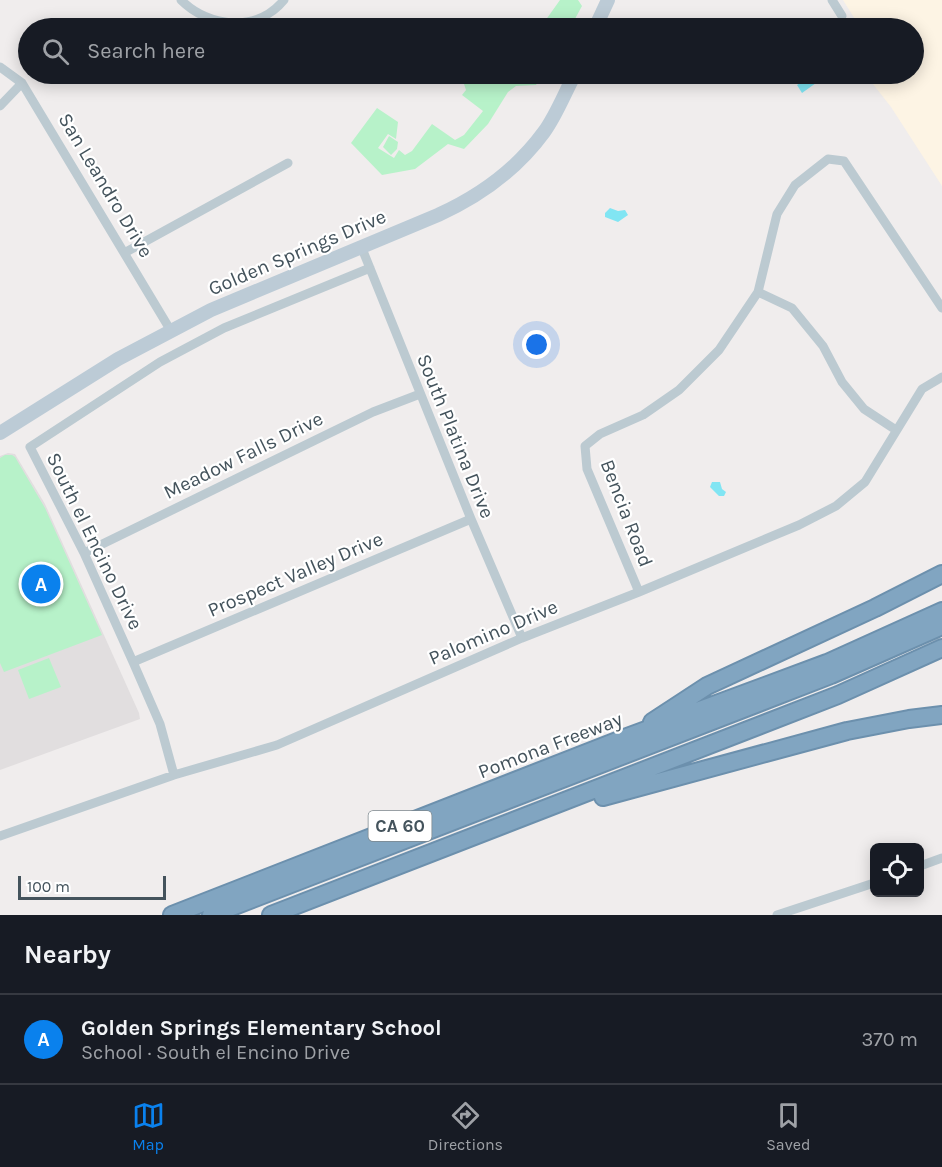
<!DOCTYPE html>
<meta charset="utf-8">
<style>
body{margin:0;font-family:Karla,sans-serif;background:#20242c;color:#f1f3f6}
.controls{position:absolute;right:18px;bottom:18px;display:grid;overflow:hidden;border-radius:9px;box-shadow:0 3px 15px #0003}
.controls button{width:54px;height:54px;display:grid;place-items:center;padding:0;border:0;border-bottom:2px solid #363941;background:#171b24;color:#f1f3f6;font:30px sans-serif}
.scale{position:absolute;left:18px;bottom:15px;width:148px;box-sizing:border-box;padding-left:6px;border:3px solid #44535c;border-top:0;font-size:16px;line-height:21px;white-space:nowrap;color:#44535c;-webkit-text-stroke:4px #fff;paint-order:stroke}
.you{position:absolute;left:537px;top:345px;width:21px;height:21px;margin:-15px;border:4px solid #fff;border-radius:50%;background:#1a73e8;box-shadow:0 0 0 9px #1a73e833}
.badge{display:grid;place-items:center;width:39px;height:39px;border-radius:50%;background:#0a81ed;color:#fff;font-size:20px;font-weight:700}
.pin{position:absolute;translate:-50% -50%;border:3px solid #fff;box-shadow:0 2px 6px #0006}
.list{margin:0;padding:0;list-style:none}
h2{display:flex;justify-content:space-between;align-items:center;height:78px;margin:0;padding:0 24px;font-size:26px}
h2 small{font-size:20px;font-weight:400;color:#9ea1a6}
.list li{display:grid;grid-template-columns:39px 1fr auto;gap:18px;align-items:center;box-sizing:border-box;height:90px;padding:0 24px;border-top:2px solid #363941}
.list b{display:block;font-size:22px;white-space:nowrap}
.list p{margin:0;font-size:20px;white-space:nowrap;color:#9ea1a6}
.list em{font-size:20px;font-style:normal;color:#9ea1a6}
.icon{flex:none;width:33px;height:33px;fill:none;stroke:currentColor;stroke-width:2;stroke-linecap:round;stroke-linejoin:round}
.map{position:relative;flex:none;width:942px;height:915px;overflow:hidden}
.search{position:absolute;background:#171b24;box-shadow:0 3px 15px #0003;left:18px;right:18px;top:18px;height:66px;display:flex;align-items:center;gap:15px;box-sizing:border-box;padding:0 21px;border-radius:33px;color:#9ea1a6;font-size:22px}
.sheet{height:168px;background:#171b24}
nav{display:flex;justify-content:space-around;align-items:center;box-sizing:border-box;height:84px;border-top:2px solid #363941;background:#171b24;font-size:16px;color:#9ea1a6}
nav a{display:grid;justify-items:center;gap:3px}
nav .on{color:#0a81ed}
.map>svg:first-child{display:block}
</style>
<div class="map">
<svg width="942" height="915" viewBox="0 0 942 915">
<rect width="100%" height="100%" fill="#f0eded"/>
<path fill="#fdf4e4" d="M 843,0 L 942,0 L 942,186 L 891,107 L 865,74 L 914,74 L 914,28 L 856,28 L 858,24 Z"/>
<path fill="#e1dedf" d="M 8,453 L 15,454 L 45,504 L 139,713 L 140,719 L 0,770 L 0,456 Z"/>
<path fill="#b7f2c9" d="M 560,0 L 578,0 L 582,6 L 570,28 L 540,28 Z
M 476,74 L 490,78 L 503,74 L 543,74 L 536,85 L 516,86 L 508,92 L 488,124 L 464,149 L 448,144 L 415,169 L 382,175 L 351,143 L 377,108 L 398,122 L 396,139 L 388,134 L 378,148 L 394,158 L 399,150 L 405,155 L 412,151 L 432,124 L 455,140 L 464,135 L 483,111 L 462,95 L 466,90 L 461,75 Z
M 389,136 L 398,142 L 397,149 L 391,155 L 383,147 Z
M 5,455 L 12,455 L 15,457 L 45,508 L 102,635 L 4,672 L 0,663 L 0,458 Z
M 49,658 L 61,687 L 29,699 L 18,670 Z"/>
<path fill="#81e5f3" d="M 811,76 L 816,83 L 802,93 L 797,85 Z
M 610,208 L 618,211 L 625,210 L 628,215 L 618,222 L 605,217 L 605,213 Z
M 712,482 L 720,482 L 722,489 L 726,492 L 724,496 L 719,496 L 710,487 Z"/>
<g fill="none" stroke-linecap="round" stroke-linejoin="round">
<defs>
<path id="motorway" d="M 652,722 L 707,686 L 875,608 L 942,574
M 603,797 L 847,731 L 909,719 L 942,715
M 172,915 L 627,737 L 827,663 L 942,611
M 211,915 L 831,675 L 942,626
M 271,915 L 838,695 L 942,648"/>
</defs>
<use href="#motorway" stroke="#6c90ad" stroke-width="20"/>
<path stroke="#bccad1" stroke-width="9" d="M 181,0 C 209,28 257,33 284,0
M 832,0 L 842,16
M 0,67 L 22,83 L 171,331
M 0,106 L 22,83
M 361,246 L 471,519 L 522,638
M 126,252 L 288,163
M 758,292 L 792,308 L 823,346 L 842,382 L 864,409 L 896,430
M 84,553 L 373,412 L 420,394
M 639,592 L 587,469 L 585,446 L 600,434 L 643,415 L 679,390 L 719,350 L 758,292 L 777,214 L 795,185 L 828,159 L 844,161 L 942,308
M 133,662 L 471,519
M 174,775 L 160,724 L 133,662 L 84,553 L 30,447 L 160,362 L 224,328 L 370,268
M 0,836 L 174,775 L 277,745 L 522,638 L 639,592 L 799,525 L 836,506 L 865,482 L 922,389 L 942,377
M 920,866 L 942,858
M 777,915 L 874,883"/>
<path stroke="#bccbd6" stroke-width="14" d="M 595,28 L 608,0
M 0,433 L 118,359 L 211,310 L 438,215 C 480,196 517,169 544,132 C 557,114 565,92 575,74"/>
<use href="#motorway" stroke="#81a5c1" stroke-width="16"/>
</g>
<g text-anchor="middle" stroke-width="4.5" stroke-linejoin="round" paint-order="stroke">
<rect fill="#fff" stroke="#7c878d" stroke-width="1.5" x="368.5" y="811" width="63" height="30" rx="4.5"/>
<g font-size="18" font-weight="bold" fill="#44535c">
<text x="400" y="832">CA 60</text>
</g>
<g font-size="20" fill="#44535c" stroke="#fff">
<text transform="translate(106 185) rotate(59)" y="7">San Leandro Drive</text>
<text transform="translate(297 252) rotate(-23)" y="7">Golden Springs Drive</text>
<text transform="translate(456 436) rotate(68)" y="7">South Platina Drive</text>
<text transform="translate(243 455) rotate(-26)" y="7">Meadow Falls Drive</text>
<text transform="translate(627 513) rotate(69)" y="7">Bencia Road</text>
<text transform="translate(95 541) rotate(64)" y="7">South el Encino Drive</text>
<text transform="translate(295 574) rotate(-23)" y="7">Prospect Valley Drive</text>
<text transform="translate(493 632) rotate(-23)" y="7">Palomino Drive</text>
<text transform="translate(550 745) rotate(-21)" y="7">Pomona Freeway</text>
</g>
</g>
</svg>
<div class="controls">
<button><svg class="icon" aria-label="locate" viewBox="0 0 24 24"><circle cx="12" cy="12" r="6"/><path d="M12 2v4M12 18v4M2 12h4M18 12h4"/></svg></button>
</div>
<div class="scale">100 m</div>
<div class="you"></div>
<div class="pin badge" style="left:41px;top:584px">A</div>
<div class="search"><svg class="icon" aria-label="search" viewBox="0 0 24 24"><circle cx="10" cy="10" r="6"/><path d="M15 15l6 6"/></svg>Search here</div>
</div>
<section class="sheet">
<h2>Nearby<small></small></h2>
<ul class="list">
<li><span class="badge">A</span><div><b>Golden Springs Elementary School</b><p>School · South el Encino Drive</p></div><em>370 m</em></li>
</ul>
</section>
<nav>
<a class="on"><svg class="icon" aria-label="map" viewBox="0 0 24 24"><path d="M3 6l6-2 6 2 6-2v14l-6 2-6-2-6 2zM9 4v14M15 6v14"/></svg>Map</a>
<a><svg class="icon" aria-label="directions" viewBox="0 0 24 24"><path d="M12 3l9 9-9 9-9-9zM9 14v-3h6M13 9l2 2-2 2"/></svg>Directions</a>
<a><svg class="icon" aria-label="saved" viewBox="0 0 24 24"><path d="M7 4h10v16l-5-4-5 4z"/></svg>Saved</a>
</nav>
